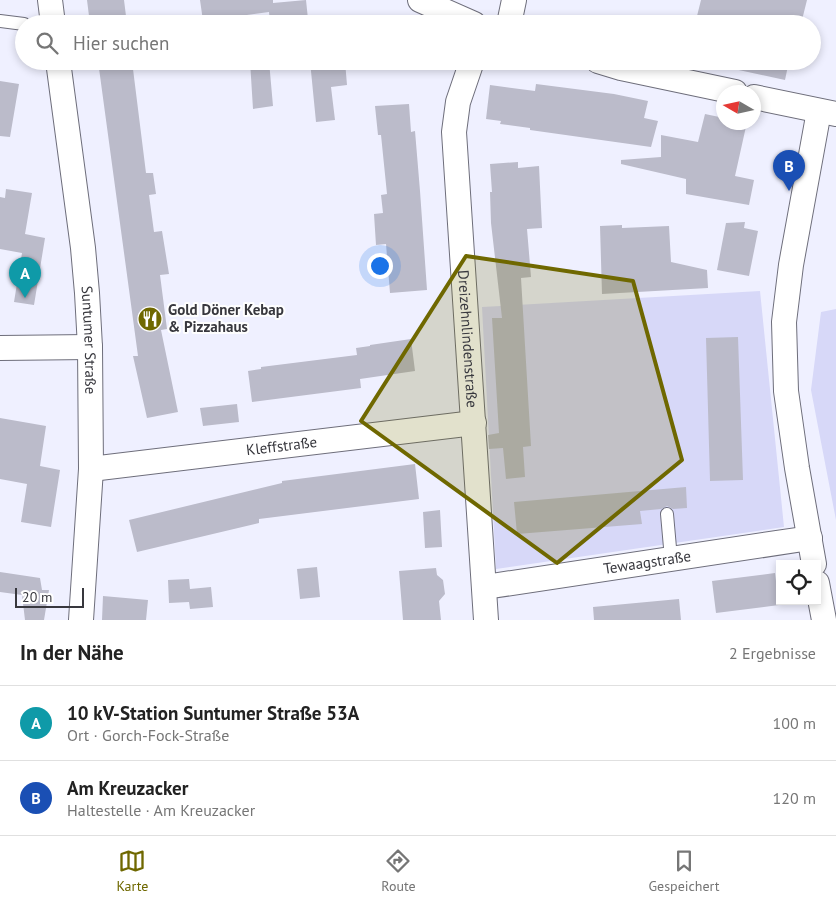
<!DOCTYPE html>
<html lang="de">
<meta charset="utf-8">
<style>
body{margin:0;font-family:"PT Sans",sans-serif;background:#f6f6f6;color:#222}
.controls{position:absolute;right:15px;bottom:15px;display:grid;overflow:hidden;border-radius:0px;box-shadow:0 2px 8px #0003}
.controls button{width:45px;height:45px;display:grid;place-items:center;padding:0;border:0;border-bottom:1px solid #e0e0e0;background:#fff;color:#222;font:25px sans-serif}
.compass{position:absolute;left:716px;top:85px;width:45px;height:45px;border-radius:50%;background:#fff;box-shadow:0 2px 8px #0003;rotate:279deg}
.scale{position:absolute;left:15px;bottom:12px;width:69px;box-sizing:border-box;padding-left:5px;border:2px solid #38383e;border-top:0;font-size:14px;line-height:18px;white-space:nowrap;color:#38383e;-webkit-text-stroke:4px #fefefe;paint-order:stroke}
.you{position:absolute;left:379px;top:265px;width:18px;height:18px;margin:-12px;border:4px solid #fff;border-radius:50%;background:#1a73e8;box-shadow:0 0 0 8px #1a73e833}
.badge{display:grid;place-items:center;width:32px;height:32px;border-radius:50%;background:#6f6800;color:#fff;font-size:16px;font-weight:700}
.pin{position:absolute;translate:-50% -41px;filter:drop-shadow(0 1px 2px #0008)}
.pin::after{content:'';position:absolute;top:26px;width:18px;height:15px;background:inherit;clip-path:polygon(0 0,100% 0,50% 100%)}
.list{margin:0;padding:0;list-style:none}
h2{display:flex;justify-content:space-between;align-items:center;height:65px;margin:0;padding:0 20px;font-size:21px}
h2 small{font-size:16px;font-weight:400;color:#767676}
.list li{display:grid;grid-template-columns:32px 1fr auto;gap:15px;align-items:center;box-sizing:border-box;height:75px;padding:0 20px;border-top:1px solid #e0e0e0}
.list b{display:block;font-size:19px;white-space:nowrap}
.list p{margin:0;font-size:16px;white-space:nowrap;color:#767676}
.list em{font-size:16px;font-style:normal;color:#767676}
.icon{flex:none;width:28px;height:28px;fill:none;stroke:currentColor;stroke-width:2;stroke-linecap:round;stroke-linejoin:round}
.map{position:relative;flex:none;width:836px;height:620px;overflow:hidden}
.search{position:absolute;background:#fff;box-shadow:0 2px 8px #0003;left:15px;right:15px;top:15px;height:55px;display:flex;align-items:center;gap:12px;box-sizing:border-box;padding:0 18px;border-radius:28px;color:#767676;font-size:19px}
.sheet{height:215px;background:#fff}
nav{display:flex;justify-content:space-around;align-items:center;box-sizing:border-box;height:70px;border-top:1px solid #e0e0e0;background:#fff;font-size:14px;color:#767676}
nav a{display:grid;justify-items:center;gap:2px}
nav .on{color:#6f6800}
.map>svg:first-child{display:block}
</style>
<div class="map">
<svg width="836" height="620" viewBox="0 0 836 620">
<rect width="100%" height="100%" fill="#eff0ff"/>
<path fill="#d7d8f8" d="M 760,291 L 784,527 L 496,569 L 482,307 Z
M 836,309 L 836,520 L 811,390 L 821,312 Z"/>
<path fill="#bbbbca" d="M 87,0 L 124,0 L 127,24 L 90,24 Z
M 200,0 L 273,0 L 273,3 L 306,0 L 308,19 L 270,23 L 269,12 L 203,21 Z
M 701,0 L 807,0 L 801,24 L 779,19 L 778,24 L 695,24 Z
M 98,61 L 132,61 L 146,173 L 153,173 L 156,194 L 149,195 L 154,232 L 162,231 L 169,274 L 160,275 L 167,329 L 161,330 L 178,412 L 147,418 L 133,356 L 138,356 Z
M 250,61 L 269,61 L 273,106 L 253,109 Z
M 310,61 L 345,61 L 347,85 L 331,87 L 335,120 L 316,122 Z
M 735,61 L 789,61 L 785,80 L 734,69 Z
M 0,81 L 19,84 L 10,137 L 0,136 Z
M 536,84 L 614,94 L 648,101 L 644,118 L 658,121 L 651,147 L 530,130 L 530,128 L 500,124 L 501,121 L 486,119 L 490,85 L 535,91 Z
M 409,104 L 411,132 L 415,131 L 420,191 L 427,290 L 390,293 L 386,244 L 376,245 L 374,214 L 383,213 L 381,195 L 387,194 L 381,135 L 378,135 L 375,106 Z
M 705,114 L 724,118 L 724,122 L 747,122 L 735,176 L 754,180 L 749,205 L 686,194 L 686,179 L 621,164 L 621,160 L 661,157 L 661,135 L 698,142 Z
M 518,162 L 518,168 L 539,166 L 542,228 L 527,229 L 531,277 L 521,278 L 531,446 L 523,447 L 525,477 L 506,479 L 503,448 L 489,449 L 488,435 L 499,433 L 492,318 L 502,318 L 491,223 L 490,192 L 492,192 L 490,164 Z
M 6,189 L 32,193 L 25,234 L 45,238 L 34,305 L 14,302 L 22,253 L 0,249 L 0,197 L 5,198 Z
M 745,222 L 744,228 L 758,231 L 749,276 L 717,270 L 726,223 Z
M 622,225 L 622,228 L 669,226 L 671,262 L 707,270 L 708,288 L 602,294 L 600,226 Z
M 738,337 L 743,480 L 710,481 L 706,338 Z
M 411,339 L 415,371 L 360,379 L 361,388 L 252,402 L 248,371 L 261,369 L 261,367 L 357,355 L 356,348 L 370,346 L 370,345 Z
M 237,404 L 239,422 L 203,426 L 200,408 Z
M 0,418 L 46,426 L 40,466 L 60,470 L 51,527 L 21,522 L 27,484 L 0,479 Z
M 415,464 L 419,499 L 259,519 L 259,523 L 137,552 L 129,520 L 282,483 L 282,481 Z
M 686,487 L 687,508 L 673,509 L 667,506 L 661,509 L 640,511 L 642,524 L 517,534 L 514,502 Z
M 440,510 L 442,547 L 425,548 L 423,512 Z
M 317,567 L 320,597 L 300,599 L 297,569 Z
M 436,568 L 437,575 L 443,580 L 445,594 L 439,601 L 441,620 L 403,620 L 399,571 Z
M 0,572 L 40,578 L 42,590 L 49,590 L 44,620 L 25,620 L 22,595 L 0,592 Z
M 775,573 L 779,605 L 716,613 L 712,581 Z
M 189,579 L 190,589 L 211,587 L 213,607 L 190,609 L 189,602 L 169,603 L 168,580 Z
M 103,596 L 148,600 L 146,620 L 102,620 Z
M 679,599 L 681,620 L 594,620 L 593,607 Z"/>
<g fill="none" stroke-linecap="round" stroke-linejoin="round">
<defs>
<path id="lane" d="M 0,21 L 24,24
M 667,514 L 671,559"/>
<g id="street">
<path d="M 50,0 L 53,24"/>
<path d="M 420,0 L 474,24"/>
<path d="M 509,24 L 514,0"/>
<path id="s1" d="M 58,61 L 83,248 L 87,293 L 90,347 L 91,469 L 81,620"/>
<path id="s2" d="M 472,61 L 458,102 L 454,132 L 486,620"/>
<path d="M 598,61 L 621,68 L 735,92"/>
<path d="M 754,97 L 836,114"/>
<path d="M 0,348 L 90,347"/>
<path id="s3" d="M 91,469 L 474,423"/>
<path d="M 814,564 L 797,468 L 786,391 L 784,322 L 791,265 L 819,111"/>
<path d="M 817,583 L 824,620"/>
<path id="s4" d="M 485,587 L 810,538"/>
</g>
</defs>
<use href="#lane" stroke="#6e6e7b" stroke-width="14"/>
<use href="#street" stroke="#6e6e7b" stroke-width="26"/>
<use href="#lane" stroke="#fff" stroke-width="12"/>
<use href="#street" stroke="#fff" stroke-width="24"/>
</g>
<path fill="#6f6800" fill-opacity="0.2" stroke="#6f6800" stroke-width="4" stroke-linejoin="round" d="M 466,256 L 633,281 L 682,460 L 557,563 L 361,421 Z"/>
<defs>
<symbol id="restaurant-disc" viewBox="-11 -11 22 22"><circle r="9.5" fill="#6f6800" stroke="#fefefe"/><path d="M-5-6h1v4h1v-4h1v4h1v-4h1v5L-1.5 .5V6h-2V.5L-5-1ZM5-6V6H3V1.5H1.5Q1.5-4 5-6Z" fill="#fff"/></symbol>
</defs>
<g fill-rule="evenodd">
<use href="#restaurant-disc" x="136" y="305" width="28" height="28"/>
</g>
<g text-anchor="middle" stroke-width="4" stroke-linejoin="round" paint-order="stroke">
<g font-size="15" font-weight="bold" fill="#38383e" stroke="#fefefe" text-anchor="start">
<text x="168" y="315">Gold Döner Kebap<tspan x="168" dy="17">&amp; Pizzahaus</tspan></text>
</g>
<g font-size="15" fill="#38383e" stroke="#fefefe">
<text dy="5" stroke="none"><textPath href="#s2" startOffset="281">Dreizehnlindenstraße</textPath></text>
<text dy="5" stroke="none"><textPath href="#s1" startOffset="281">Suntumer Straße</textPath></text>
<text dy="5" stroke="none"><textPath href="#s3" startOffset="192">Kleffstraße</textPath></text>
<text dy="5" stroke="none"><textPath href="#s4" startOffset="164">Tewaagstraße</textPath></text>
</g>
</g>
</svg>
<div class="controls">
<button><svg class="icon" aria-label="locate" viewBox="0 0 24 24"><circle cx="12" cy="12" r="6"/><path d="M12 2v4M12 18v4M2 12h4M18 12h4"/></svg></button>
</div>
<svg class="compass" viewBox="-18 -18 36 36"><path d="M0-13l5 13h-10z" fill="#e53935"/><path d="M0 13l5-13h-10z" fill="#767676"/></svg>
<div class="scale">20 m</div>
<div class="you"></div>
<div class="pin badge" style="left:25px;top:298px;background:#0f9aa8">A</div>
<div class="pin badge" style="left:789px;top:191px;background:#1a4fb4">B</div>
<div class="search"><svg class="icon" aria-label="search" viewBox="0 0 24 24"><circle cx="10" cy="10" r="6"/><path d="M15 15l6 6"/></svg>Hier suchen</div>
</div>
<section class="sheet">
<h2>In der Nähe<small>2 Ergebnisse</small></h2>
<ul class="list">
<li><span class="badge" style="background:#0f9aa8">A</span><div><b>10 kV-Station Suntumer Straße 53A</b><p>Ort · Gorch-Fock-Straße</p></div><em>100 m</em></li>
<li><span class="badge" style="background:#1a4fb4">B</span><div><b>Am Kreuzacker</b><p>Haltestelle · Am Kreuzacker</p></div><em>120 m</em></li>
</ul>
</section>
<nav>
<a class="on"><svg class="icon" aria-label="map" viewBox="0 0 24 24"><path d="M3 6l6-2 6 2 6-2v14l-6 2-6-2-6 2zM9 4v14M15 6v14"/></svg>Karte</a>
<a><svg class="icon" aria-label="directions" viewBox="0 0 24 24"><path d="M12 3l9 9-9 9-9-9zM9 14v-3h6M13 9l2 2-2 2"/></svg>Route</a>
<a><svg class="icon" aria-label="saved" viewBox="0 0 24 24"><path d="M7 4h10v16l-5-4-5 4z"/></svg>Gespeichert</a>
</nav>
